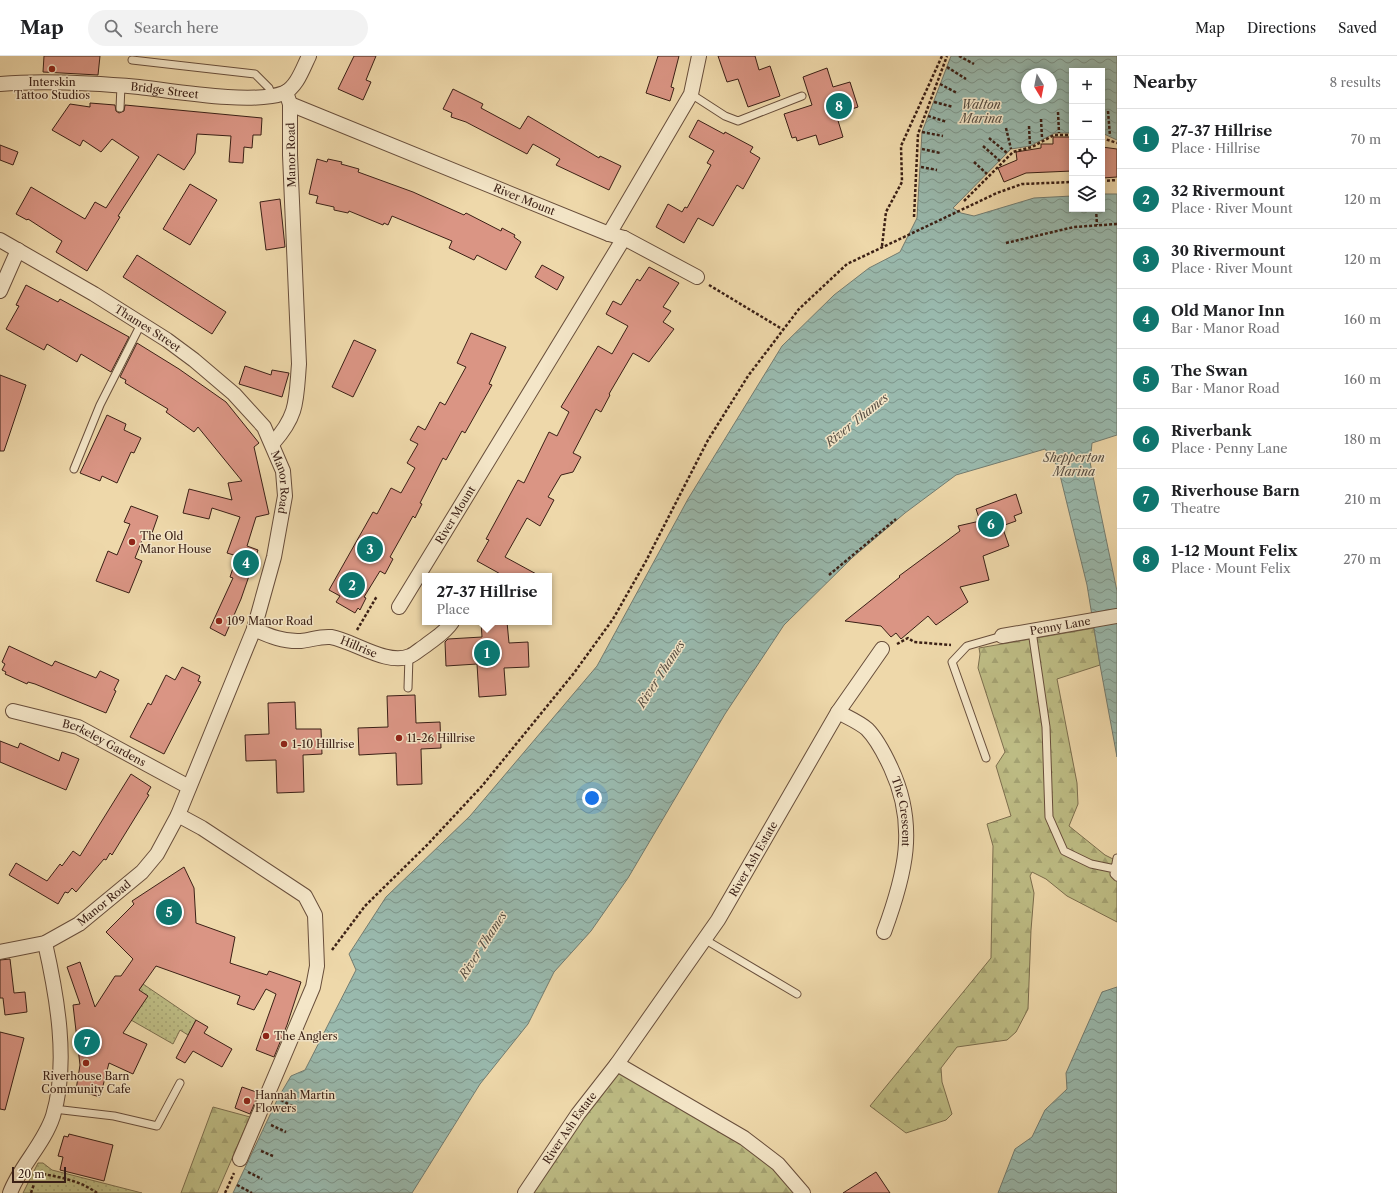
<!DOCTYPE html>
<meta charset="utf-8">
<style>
body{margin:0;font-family:"Libre Caslon Text",serif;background:#f2f2f2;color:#202124}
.controls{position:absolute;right:12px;top:12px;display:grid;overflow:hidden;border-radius:0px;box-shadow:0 2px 10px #0003}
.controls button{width:36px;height:36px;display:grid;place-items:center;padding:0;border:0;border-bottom:1px solid #e0e0e0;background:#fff;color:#202124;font:20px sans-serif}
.compass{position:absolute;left:1021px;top:12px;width:36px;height:36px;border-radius:50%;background:#fff;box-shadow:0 2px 10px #0003;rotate:170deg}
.scale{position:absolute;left:12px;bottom:10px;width:54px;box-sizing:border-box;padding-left:4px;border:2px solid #3b2016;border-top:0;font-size:11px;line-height:14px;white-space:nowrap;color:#3b2016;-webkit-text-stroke:3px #f4e6c8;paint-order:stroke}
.you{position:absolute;left:592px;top:742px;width:14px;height:14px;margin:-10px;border:3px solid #fff;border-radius:50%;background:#1a73e8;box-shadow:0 0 0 6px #1a73e833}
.badge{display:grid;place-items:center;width:26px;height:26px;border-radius:50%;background:#0f766e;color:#fff;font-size:13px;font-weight:700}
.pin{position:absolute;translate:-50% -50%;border:2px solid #fff;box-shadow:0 1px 4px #0006}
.popup{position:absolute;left:422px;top:517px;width:130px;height:52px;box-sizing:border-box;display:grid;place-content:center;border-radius:0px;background:#fff;filter:drop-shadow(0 1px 3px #0005);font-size:13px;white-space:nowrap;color:#757577}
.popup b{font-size:15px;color:#202124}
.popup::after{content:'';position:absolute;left:50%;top:100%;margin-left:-8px;border:8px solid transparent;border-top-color:#fff}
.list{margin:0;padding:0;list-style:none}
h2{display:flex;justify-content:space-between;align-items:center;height:52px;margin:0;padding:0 16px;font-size:17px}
h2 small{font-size:13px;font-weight:400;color:#757577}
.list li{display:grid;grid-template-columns:26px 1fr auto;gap:12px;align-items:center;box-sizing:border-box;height:60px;padding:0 16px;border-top:1px solid #e0e0e0}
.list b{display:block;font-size:15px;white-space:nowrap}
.list p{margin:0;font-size:13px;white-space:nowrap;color:#757577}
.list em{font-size:13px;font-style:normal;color:#757577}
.icon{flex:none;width:22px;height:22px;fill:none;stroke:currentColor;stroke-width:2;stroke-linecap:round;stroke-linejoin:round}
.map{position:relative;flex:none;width:1117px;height:1137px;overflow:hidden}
header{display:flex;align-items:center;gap:24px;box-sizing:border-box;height:56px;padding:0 20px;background:#fff;border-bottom:1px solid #e0e0e0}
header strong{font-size:19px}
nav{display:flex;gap:22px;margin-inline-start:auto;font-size:14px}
.search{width:280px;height:36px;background:#f2f2f2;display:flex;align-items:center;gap:10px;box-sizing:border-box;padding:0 14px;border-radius:22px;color:#757577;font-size:15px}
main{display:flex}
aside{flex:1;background:#fff}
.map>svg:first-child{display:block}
</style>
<header>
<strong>Map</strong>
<div class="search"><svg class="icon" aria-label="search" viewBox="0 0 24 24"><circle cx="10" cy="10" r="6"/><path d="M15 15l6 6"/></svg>Search here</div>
<nav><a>Map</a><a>Directions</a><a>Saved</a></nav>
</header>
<main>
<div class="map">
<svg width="1117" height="1137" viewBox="0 0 1117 1137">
<defs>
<pattern id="forest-firs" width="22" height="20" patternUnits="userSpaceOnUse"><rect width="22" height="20" fill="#bebd85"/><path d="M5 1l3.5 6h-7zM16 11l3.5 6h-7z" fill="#a4a272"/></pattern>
<pattern id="park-dots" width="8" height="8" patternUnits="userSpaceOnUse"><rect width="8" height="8" fill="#bebd85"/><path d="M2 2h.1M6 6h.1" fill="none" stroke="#a4a272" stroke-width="1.8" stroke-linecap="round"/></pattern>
<pattern id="water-waves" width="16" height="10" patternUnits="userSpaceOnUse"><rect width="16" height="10" fill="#99b9ad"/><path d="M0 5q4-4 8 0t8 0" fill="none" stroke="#7e968c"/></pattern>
</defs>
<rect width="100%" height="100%" fill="#eed8aa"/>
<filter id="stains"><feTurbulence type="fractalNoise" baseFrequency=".005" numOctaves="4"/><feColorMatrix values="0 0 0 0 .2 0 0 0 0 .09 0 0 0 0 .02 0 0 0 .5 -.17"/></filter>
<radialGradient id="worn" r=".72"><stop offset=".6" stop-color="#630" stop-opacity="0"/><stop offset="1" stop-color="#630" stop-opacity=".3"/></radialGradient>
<path fill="url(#forest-firs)" stroke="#7c6e4e" d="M 1094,572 L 1100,609 L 1057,623 L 1077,727 L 1078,748 L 1069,770 L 1105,799 L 1117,805 L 1117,866 L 1067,840 L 1046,823 L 1032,816 L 1030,820 L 1034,837 L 1031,874 L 1028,953 L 1016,976 L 1007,984 L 957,991 L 941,1012 L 942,1026 L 952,1058 L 946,1064 L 906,1077 L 870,1050 L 991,902 L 993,790 L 987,768 L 1011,760 L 996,710 L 1005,696 L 978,612 L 980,598 L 979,592 Z
M 617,1008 L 744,1082 L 803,1137 L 525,1137 Z
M 213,1051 L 250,1061 L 217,1137 L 181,1137 Z"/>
<path fill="url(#park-dots)" stroke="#7c6e4e" d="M 143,928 L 196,964 L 188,979 L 180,974 L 173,988 L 131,964 L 139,934 Z
M 38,1107 L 43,1107 L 52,1114 L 142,1137 L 23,1137 Z"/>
<path fill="url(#water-waves)" stroke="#737c71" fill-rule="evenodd" d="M 951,0 L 1117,0 L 1117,84 L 1102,77 L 1102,15 L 1072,15 L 1072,77 L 1055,77 L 1030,90 L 1011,93 L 953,152 L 961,157 L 974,160 L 1034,142 L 1072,140 L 1072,153 L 1102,153 L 1102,138 L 1117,138 L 1117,379 L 1092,387 L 1090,406 L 1117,535 L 1117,701 L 1100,609 L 1087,529 L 1058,411 L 1045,393 L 956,419 L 905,457 L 853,501 L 784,569 L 725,658 L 628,822 L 591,875 L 554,916 L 528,968 L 480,1028 L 412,1137 L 233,1137 L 278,1042 L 291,1020 L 305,1014 L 356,914 L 349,898 L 386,841 L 470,760 L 597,610 L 688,443 L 782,290 L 834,239 L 869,212 L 900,196 L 917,162 L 922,76 ZM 1027,18 L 1051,18 L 1051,42 L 1027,42 Z
M 1117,931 L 1117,1137 L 998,1137 L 1015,1093 L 1032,1081 L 1045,1054 L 1067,1033 L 1066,1017 L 1102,936 Z"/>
<path fill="#da9584" stroke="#3b2016" d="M 44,0 L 100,0 L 98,19 L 43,16 Z
M 354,0 L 376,0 L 366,24 L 371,26 L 363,44 L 338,33 Z
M 658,0 L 679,0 L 671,31 L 674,32 L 670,45 L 646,37 Z
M 718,0 L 755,0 L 759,14 L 770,10 L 780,40 L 748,51 L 738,23 L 727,26 Z
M 827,12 L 833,31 L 850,26 L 858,51 L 836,58 L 843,81 L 819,89 L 816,79 L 797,85 L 796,81 L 792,82 L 784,58 L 812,49 L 803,21 Z
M 453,33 L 483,48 L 481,52 L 520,73 L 528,60 L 599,102 L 600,100 L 621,110 L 609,134 L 556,109 L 560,103 L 533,88 L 527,98 L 466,66 L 451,61 L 452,57 L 443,53 Z
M 90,47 L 115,49 L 116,55 L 119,57 L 124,55 L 125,49 L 262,62 L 261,79 L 253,79 L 252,92 L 244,91 L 243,107 L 229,106 L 231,80 L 197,78 L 195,97 L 184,114 L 158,98 L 118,160 L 120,161 L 87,215 L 56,196 L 62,185 L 28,163 L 27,164 L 16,158 L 31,131 L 85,163 L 95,146 L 106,152 L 139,101 L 112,83 L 101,96 L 83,84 L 80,90 L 52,74 L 70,48 L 90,51 Z
M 698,64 L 724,78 L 725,76 L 753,91 L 750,96 L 760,102 L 743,133 L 737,129 L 713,170 L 698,162 L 684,187 L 656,171 L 668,148 L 682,156 L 685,151 L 687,152 L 711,109 L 707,107 L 714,95 L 689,81 Z
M 1053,81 L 1072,81 L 1072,115 L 1026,117 L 1004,126 L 998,112 L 1017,104 L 1016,96 L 1041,92 L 1041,88 L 1053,88 Z
M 0,89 L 18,96 L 13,109 L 0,104 Z
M 1102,91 L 1117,93 L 1117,121 L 1102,122 Z
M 317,103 L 327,106 L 328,103 L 342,106 L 341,108 L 359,113 L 358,116 L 413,136 L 464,159 L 466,157 L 501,175 L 502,172 L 515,179 L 514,181 L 521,186 L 506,214 L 477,199 L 474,204 L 449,192 L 452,185 L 392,160 L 388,169 L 384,167 L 383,169 L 349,155 L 348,157 L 334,154 L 334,151 L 316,147 L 318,140 L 309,138 Z
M 190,128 L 217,144 L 190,189 L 163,173 Z
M 280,143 L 285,191 L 266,194 L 260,146 Z
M 137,199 L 226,256 L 212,278 L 123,221 Z
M 542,209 L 564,221 L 557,234 L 535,221 Z
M 649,211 L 679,227 L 663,251 L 671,255 L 663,266 L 674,273 L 649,306 L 633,297 L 609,338 L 610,339 L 601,356 L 596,353 L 573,397 L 581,401 L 573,416 L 561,419 L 548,441 L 554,444 L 540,470 L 527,462 L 505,501 L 540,520 L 504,520 L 477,505 L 489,484 L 486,483 L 518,424 L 524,427 L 549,376 L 557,380 L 569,356 L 561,351 L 598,290 L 612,298 L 628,270 L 606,258 L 613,245 L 621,249 L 637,223 L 640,225 Z
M 26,229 L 58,246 L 60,243 L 129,281 L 111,316 L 81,298 L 77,306 L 47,288 L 44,294 L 6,273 L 19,250 L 16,249 Z
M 471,277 L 506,291 L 489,328 L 492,329 L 465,377 L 462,375 L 446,404 L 443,402 L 420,447 L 422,448 L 415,462 L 413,460 L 390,501 L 393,503 L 385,518 L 380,515 L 364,541 L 366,542 L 360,554 L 358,552 L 355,557 L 336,546 L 340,540 L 329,534 L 373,456 L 377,458 L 391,432 L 401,437 L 415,412 L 407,407 L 418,388 L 410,384 L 418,370 L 425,374 L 440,346 L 445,349 L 466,311 L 457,307 Z
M 354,284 L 376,294 L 353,341 L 332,331 Z
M 137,287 L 179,313 L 226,346 L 259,387 L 254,391 L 269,458 L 256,461 L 247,490 L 258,494 L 241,543 L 225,580 L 210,572 L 233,522 L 230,521 L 237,500 L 227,497 L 240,461 L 212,452 L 209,463 L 183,457 L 189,433 L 232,444 L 228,427 L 242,425 L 198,371 L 194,376 L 166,356 L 168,353 L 125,327 L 126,324 L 120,321 Z
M 245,310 L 271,319 L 272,314 L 289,317 L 282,341 L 239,328 Z
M 0,319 L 26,329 L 4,395 L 0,395 Z
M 107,359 L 126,368 L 124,374 L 141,382 L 134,397 L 131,396 L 117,427 L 102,420 L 100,425 L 80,417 Z
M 1016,438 L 1022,457 L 1014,460 L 1016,465 L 1002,470 L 1009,490 L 983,500 L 989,524 L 960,531 L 968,546 L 936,569 L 928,560 L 901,583 L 896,577 L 891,581 L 881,570 L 845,565 L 900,521 L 899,520 L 960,475 L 958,470 L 980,465 L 976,453 Z
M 131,450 L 158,460 L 152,477 L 146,474 L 135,502 L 142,505 L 129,537 L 96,525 L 108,495 L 117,499 L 130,468 L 124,466 Z
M 481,566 L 507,566 L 509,587 L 528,586 L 529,611 L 504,612 L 506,639 L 479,641 L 477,608 L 446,610 L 445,586 L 448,583 L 482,581 Z
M 9,590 L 52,610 L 55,605 L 96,622 L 100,615 L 119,624 L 114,634 L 116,635 L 106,657 L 35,628 L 28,626 L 27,628 L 5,618 L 6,616 L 2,614 L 5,608 L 2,606 Z
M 182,611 L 200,620 L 198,625 L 201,626 L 164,698 L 130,681 L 148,647 L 151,649 L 166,619 L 175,624 Z
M 415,639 L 416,667 L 440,666 L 441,692 L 421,693 L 422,728 L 397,729 L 396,697 L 359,699 L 358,672 L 388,671 L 387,640 Z
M 295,646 L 296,673 L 321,673 L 322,698 L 303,699 L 304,736 L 277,737 L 276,704 L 246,705 L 245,679 L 269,678 L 268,647 Z
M 0,685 L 18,692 L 20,687 L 59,705 L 62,696 L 79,703 L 66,734 L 0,706 Z
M 131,718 L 151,731 L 147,738 L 149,739 L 112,799 L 110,797 L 106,804 L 104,803 L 76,836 L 72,832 L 68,837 L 65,836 L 58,848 L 9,819 L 16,807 L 47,825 L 60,808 L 62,810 L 73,795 L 80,800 Z
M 184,811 L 194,832 L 196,867 L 235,881 L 230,907 L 267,919 L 269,915 L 301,926 L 287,969 L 274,1001 L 256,994 L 276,938 L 266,933 L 254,954 L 237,948 L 240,940 L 156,910 L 139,934 L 148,940 L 123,977 L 147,988 L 133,1018 L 109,1007 L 100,1041 L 76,1034 L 80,1009 L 73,949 L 80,948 L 67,911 L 80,906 L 95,951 L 115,920 L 121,920 L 133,903 L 106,876 L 134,848 L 132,845 Z
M 10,903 L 14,937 L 25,936 L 27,956 L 5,959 L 3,942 L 0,942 L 0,904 Z
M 196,964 L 208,971 L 204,977 L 232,993 L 222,1011 L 193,995 L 185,1007 L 176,1002 Z
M 0,976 L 24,982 L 5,1054 L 0,1053 Z
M 242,1031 L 259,1037 L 250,1058 L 235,1052 Z
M 69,1078 L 113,1089 L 104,1125 L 60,1114 L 63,1101 L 58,1100 L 64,1080 L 68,1081 Z
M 876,1116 L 890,1137 L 843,1137 Z"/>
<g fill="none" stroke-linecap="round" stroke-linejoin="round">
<defs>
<path id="lane" d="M 132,4 L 255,18 L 269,32 L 272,40
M 691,38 L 725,60 L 738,65 L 802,40
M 120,52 L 121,30
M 74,413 L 100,349 L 141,268
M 1032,575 L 1046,671 L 1049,761 L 1064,795 L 1091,808 L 1115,813
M 408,632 L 409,600
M 986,702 L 952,606 L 967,590 L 1002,580
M 1117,802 L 1114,818 L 1117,821
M 704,883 L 797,938
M 54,1053 L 114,1060 L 157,1070 L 180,1027"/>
<g id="street">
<path id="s1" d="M 0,28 C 46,24 93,27 139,31 C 174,35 253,49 284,37 C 297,31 303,12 309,0"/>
<path id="s2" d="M 290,48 L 609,178 L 624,182 L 697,221"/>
<path d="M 609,178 L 691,38 L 699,0"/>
<path id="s3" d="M 0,184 L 94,238 L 167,284 L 194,304 L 234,338 L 264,371 L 283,415 L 285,440 L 274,501 L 254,573 L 178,759 L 157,798 L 142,816 L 79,868 L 45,887 L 0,896"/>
<path d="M 0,235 L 18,194"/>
<path d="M 273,387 C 298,359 296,345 299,308 L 290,99 L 290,48 L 286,36"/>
<path id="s4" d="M 399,551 L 624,182"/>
<path id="s5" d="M 254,573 C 269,580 284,586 301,585 C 311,584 320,580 331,581 C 354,585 387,610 410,600 C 415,598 420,593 425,590 C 435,582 445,577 452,566"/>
<path id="s6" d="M 1002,580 L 1117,560"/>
<path id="s7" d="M 13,655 L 78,671 L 189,731"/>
<path id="s8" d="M 838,656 C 847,661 859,666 867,673 C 877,683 885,699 891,712 C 918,770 905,819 884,876"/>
<path d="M 178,759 L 202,772 L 305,840 L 315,859 L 317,910 L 313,931 L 240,1103"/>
<path d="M 617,1008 L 744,1082 L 778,1108 L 803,1137"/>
<path d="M 10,1137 C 20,1110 44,1088 53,1060 C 69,1007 57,940 45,887"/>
<path id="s9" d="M 525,1137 L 578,1058 L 617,1008 L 718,864 L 838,656 L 882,593"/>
</g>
</defs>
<use href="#lane" stroke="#684e3b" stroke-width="9"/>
<use href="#street" stroke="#684e3b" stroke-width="16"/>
<path stroke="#3b2016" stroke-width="2.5" stroke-dasharray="3 2" stroke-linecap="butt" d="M 959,0 L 974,8
M 947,11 L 966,23
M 940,28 L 957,37
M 934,46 L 953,51
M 1108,55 L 1110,80
M 1058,56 L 1059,77
M 928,60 L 947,66
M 1041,63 L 1042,82
M 1029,70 L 1030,90
M 1006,72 L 1011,93
M 922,76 L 943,80
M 989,82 L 1007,97
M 1102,82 L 1117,87
M 983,90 L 1000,105
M 922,93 L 940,97
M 974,106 L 987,118
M 921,111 L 937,114
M 1102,125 L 1117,124
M 964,145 L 1013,96 L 1032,91 L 1054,79 L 1072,79
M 1096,153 L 1097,169
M 914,161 L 918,78 L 947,0
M 1006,187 L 1074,171 L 1117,168
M 882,190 L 886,156 L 902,126 L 901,90 L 942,0
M 709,229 L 782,273
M 829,519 L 896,463
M 357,574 L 377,540
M 897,588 L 908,582 L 914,586 L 951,589
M 332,894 L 365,850 L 428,788 L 482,730 L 574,617 L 613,563 L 646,505 L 708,384 L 748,320 L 799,253 L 847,208 L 997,137 L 1022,128 L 1072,126
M 281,1044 L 294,1051
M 271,1069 L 286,1076
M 261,1095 L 273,1100
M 248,1116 L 262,1123
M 38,1117 C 59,1121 79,1124 97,1137
M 237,1129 L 252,1137
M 31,1137 L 34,1128
M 225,1137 L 234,1117"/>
<use href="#lane" stroke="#f4e6c8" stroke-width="7"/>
<use href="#street" stroke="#f4e6c8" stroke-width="14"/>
</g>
<g fill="#8f2418" stroke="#f4e6c8" stroke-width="1.5">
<circle cx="52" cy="13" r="4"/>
<circle cx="132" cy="486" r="4"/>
<circle cx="219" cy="565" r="4"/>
<circle cx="399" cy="682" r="4"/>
<circle cx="284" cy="688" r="4"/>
<circle cx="266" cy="980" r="4"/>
<circle cx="86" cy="1007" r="4"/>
<circle cx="247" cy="1045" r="4"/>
</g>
<g text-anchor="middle" stroke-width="3" stroke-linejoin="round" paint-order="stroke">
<g font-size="11" fill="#3b2016" stroke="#f4e6c8" text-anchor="start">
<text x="52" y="30" text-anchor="middle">Interskin<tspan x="52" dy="13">Tattoo Studios</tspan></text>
<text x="140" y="484">The Old<tspan x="140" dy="13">Manor House</tspan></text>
<text x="227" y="569">109 Manor Road</text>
<text x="407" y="686">11-26 Hillrise</text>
<text x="292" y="692">1-10 Hillrise</text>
<text x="274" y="984">The Anglers</text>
<text x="86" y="1024" text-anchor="middle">Riverhouse Barn<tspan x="86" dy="13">Community Cafe</tspan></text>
<text x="255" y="1043">Hannah Martin<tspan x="255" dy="13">Flowers</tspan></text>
</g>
<g font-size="11" fill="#3b2016" stroke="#f4e6c8">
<text dy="4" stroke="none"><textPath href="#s1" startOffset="165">Bridge Street</textPath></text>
<text transform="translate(291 99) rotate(-91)" y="4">Manor Road</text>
<text dy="4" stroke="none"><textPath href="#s2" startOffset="253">River Mount</textPath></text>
<text dy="4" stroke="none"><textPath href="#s3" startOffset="172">Thames Street</textPath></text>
<text dy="4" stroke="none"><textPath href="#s3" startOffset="384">Manor Road</textPath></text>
<text dy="4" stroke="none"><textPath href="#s4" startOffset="108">River Mount</textPath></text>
<text dy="4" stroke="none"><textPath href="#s6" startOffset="59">Penny Lane</textPath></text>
<text dy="4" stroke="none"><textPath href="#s5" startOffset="109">Hillrise</textPath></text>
<text dy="4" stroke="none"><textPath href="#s7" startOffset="97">Berkeley Gardens</textPath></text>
<text dy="4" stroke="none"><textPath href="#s8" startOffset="125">The Crescent</textPath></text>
<text dy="4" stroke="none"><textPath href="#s9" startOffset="405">River Ash Estate</textPath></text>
<text transform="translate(104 847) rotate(-39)" y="4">Manor Road</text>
<text dy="4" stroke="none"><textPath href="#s9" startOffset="79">River Ash Estate</textPath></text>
</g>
<g font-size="12" font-style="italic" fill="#574e43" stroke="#f4e6c8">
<text x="981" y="53">Walton<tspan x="981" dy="14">Marina</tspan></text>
<text transform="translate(857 364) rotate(-39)" y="4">River Thames</text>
<text x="1074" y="406">Shepperton<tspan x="1074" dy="14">Marina</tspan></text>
<text transform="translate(661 618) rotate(-57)" y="4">River Thames</text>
<text transform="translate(483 889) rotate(-57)" y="4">River Thames</text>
</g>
</g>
<rect width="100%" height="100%" filter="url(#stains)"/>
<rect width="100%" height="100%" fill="url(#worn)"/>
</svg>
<div class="controls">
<button>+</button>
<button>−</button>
<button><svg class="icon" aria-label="locate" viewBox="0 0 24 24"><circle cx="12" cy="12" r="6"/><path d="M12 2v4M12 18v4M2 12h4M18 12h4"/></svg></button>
<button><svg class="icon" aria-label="layers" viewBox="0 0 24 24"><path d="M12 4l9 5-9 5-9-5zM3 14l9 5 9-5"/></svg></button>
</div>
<svg class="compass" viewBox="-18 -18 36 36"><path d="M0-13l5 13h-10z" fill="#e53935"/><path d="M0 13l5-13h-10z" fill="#757577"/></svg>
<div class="scale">20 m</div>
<div class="you"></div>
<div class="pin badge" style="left:487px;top:597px">1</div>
<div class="popup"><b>27-37 Hillrise</b>Place</div>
<div class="pin badge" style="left:352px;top:529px">2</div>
<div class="pin badge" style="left:370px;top:493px">3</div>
<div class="pin badge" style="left:246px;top:507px">4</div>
<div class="pin badge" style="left:169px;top:856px">5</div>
<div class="pin badge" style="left:991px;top:468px">6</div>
<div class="pin badge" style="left:87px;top:986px">7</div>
<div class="pin badge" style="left:839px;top:50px">8</div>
</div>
<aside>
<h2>Nearby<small>8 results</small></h2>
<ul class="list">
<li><span class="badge">1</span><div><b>27-37 Hillrise</b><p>Place · Hillrise</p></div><em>70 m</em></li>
<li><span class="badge">2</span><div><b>32 Rivermount</b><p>Place · River Mount</p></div><em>120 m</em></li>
<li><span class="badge">3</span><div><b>30 Rivermount</b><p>Place · River Mount</p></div><em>120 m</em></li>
<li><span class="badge">4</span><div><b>Old Manor Inn</b><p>Bar · Manor Road</p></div><em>160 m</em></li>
<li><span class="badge">5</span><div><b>The Swan</b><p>Bar · Manor Road</p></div><em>160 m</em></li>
<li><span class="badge">6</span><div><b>Riverbank</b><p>Place · Penny Lane</p></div><em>180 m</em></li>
<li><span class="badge">7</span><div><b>Riverhouse Barn</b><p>Theatre</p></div><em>210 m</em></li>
<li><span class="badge">8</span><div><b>1-12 Mount Felix</b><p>Place · Mount Felix</p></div><em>270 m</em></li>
</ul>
</aside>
</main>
